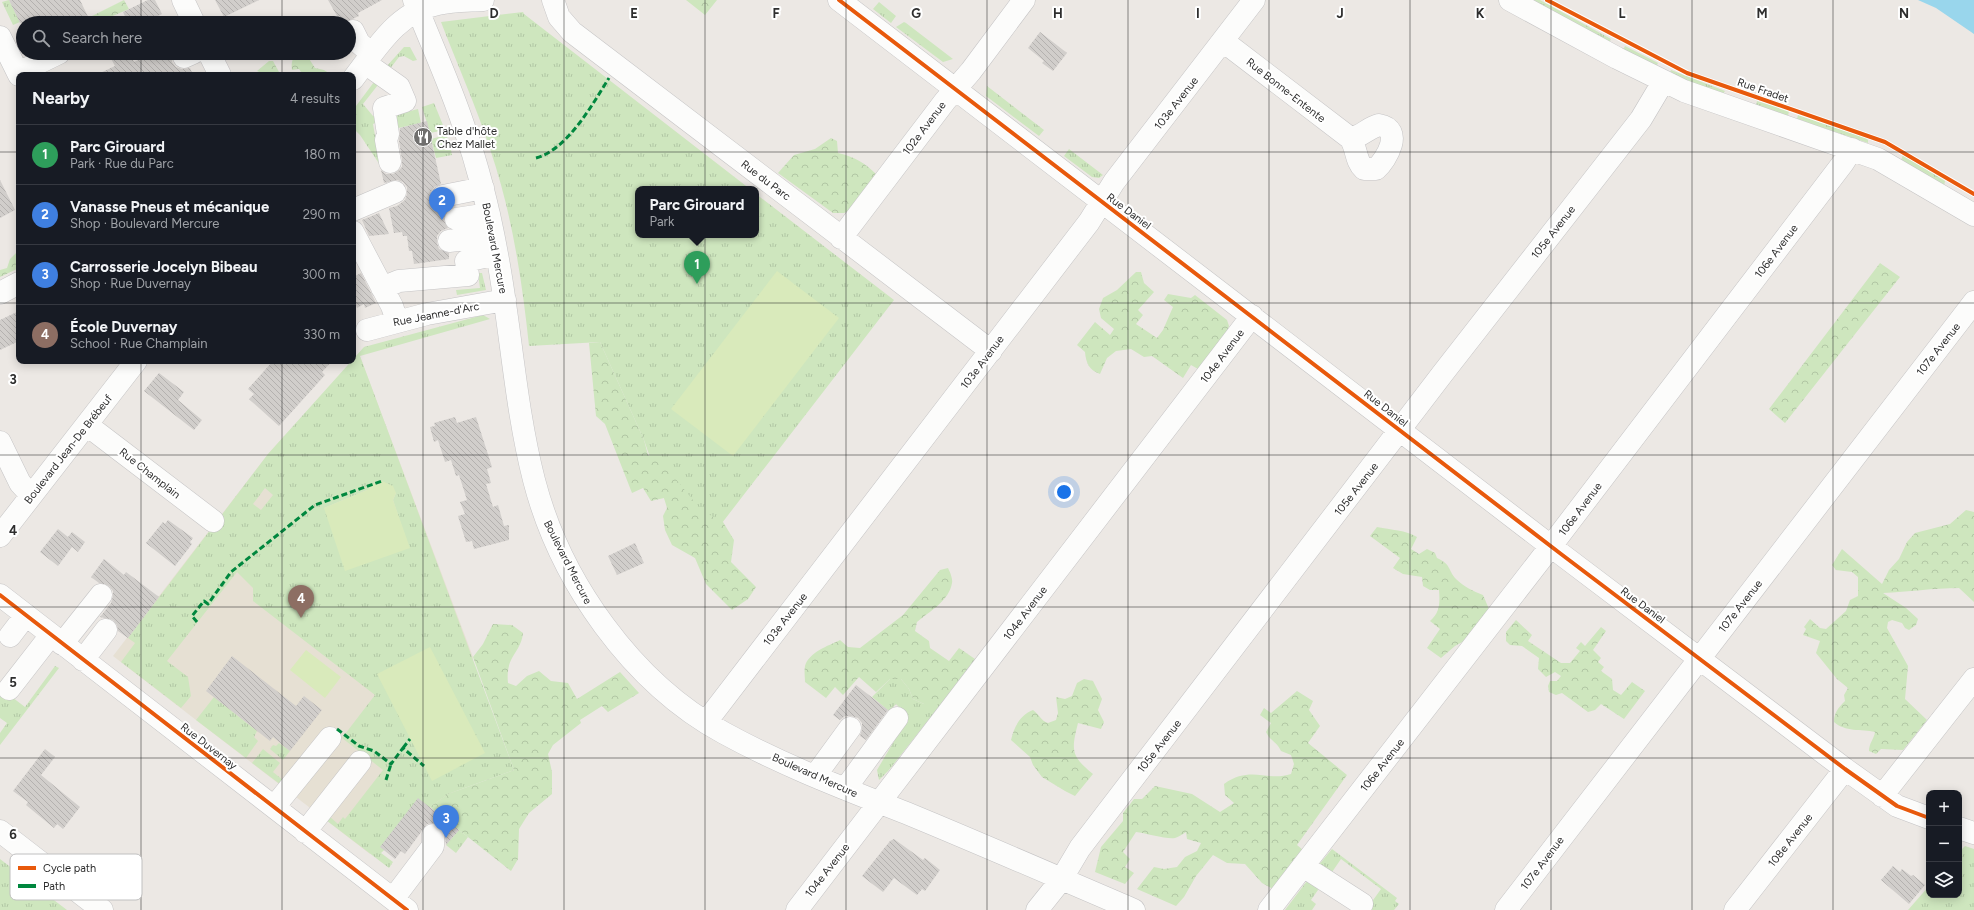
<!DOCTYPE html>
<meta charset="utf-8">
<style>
body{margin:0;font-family:Figtree,sans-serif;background:#20242c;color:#f1f3f6}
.controls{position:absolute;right:12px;bottom:12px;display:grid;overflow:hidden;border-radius:8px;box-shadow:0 2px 10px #0003}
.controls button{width:36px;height:36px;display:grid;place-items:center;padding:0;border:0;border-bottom:1px solid #363941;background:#171b24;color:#f1f3f6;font:20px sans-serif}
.you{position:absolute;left:1064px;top:492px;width:14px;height:14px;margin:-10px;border:3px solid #fff;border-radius:50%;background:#1a73e8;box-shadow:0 0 0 6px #1a73e833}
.badge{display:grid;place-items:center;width:26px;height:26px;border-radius:50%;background:#706f6e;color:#fff;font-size:13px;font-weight:700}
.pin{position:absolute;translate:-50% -33px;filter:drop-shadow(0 1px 2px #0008)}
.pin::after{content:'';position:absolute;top:21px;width:14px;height:12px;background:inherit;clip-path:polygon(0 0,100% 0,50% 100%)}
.popup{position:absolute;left:635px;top:186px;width:124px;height:52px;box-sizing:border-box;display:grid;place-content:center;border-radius:8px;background:#171b24;filter:drop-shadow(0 1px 3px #0005);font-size:13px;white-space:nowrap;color:#9ea1a6}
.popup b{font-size:15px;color:#f1f3f6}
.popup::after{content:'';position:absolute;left:50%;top:100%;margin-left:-8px;border:8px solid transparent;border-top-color:#171b24}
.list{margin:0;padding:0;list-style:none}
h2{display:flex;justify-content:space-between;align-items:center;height:52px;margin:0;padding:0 16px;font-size:17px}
h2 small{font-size:13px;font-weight:400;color:#9ea1a6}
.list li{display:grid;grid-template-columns:26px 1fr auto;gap:12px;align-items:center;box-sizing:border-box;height:60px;padding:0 16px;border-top:1px solid #363941}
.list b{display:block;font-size:15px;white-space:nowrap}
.list p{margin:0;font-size:13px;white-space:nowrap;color:#9ea1a6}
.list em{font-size:13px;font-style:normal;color:#9ea1a6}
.icon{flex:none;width:22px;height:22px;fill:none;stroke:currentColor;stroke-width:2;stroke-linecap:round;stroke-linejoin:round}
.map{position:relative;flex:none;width:1974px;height:910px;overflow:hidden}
.search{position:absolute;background:#171b24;box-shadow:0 2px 10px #0003;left:16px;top:16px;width:340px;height:44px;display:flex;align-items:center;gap:10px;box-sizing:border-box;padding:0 14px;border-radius:22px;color:#9ea1a6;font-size:15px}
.panel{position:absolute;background:#171b24;box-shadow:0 2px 10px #0003;left:16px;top:72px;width:340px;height:292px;border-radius:8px}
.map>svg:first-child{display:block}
</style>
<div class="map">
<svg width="1974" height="910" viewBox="0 0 1974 910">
<defs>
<pattern id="grass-tufts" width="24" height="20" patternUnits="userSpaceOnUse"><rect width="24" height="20" fill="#cee6be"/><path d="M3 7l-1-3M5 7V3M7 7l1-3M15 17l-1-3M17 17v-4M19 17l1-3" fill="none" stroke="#b1c6a4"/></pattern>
<pattern id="forest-crowns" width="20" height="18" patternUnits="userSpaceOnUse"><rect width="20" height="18" fill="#cee6be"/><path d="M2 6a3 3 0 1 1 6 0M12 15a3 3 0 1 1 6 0" fill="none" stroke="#b1c6a4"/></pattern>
<pattern id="building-back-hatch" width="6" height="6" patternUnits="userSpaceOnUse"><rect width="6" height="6" fill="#d1cecb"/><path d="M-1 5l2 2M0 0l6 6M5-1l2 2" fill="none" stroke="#b4b1af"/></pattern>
</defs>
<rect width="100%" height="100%" fill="#ece8e4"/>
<path fill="#e6e0d3" d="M 359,354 L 473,657 L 452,824 L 418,798 L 370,854 L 113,656 L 268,454 Z"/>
<path fill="url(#grass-tufts)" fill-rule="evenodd" d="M 9,0 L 20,22 L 13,25 L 2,2 Z
M 1531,0 L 1540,0 L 1611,39 L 1609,43 Z
M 879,2 L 896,16 L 891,23 L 873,9 Z
M 523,12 L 524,14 L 750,189 L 638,189 L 638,235 L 756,235 L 756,194 L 894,300 L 695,558 L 664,498 L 644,440 L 600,342 L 529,346 C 522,280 512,213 490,149 C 476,106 457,64 441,22 Z
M 904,22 L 906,23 L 953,59 L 943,62 L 896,27 Z
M 1625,46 L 1658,63 L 1656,67 L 1623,50 Z
M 404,47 L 410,47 L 417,60 L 413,61 L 404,56 L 399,57 L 389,70 L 386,67 Z
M 1671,70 L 1725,91 L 1723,94 L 1707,89 L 1670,73 Z
M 377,78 L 381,81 L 363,104 L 373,116 L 381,118 L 382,120 L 373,124 L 380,165 L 360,135 L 353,128 L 353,110 Z
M 987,86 L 1044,130 L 1039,136 L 986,96 Z
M 1757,101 L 1789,111 L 1788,116 L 1756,105 Z
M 434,103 L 445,130 L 430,133 L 422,107 Z
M 418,109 L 421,123 L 394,129 L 391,116 Z
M 1798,115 L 1866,138 L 1868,140 L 1868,143 L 1797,119 Z
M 446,135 L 448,139 L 443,141 L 445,150 L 451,150 L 452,155 L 436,158 L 431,139 Z
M 1069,149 L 1103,175 L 1099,178 L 1092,177 L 1064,156 Z
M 1903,155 L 1945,181 L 1944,186 L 1901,160 Z
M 478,273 L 482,273 L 486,290 L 457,295 L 456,290 L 480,288 Z
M 483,315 L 490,319 L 360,356 L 514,770 L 448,794 L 430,807 L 381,853 L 393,862 L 389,868 L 326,820 L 329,816 L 338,824 L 343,817 L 345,819 L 383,770 L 342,738 L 375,695 L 253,601 L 253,588 L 237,572 L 167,661 L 188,677 L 191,696 L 181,708 L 121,662 L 135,643 L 128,638 L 268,454 L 364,347 ZM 265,488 L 273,495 L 261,510 L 253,504 ZM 367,490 L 396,493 L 393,500 L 409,548 L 324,508 Z
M 55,666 L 59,668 L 0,745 L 0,733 L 7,723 L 0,718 L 0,688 L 25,707 Z
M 890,679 L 901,679 L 909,689 L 913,699 L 924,704 L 941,704 L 889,770 L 879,780 L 877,770 L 903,726 L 903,720 L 908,716 L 896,704 L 889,711 L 872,697 Z
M 214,697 L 257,731 L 254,737 L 258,741 L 246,758 L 196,720 Z
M 279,743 L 290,751 L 283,760 L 270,749 L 273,745 L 276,746 Z
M 263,749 L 280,763 L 273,772 L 284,781 L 281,785 L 252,763 Z
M 459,830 L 468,837 L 456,853 L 446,845 Z
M 1965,846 L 1974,849 L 1974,910 L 1908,910 L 1929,886 L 1929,895 L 1959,895 L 1959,852 Z
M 1332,849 L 1397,898 L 1395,901 L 1399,904 L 1394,910 L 1366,910 L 1381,889 L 1341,859 L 1330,875 L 1317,867 Z
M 0,859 L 67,910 L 0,910 Z
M 1307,881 L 1317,885 L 1318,890 L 1311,900 L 1316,904 L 1312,910 L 1285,910 Z"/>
<path fill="url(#forest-crowns)" d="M 124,0 L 129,9 L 101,21 L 101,23 L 93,23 L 90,17 Z
M 686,0 L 717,0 L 705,15 Z
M 298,53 L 306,54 L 315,68 L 324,70 L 332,75 L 303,75 L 299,69 L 292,70 C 291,63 292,58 298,53 Z
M 269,61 L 273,61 L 279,72 C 272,77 265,75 257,71 Z
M 831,138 L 837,141 L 838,153 C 855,157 865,163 877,175 L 851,210 L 844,213 L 833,213 L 778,173 L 794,155 L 815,149 Z
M 19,250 L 19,268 L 0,277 L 0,270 L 7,268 L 10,259 Z
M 1880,263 L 1900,277 L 1785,423 L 1769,409 Z
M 1136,272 L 1141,272 L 1144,283 L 1154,292 L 1138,310 L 1143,315 L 1136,324 L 1157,338 L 1163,330 L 1173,307 L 1164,300 L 1168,294 L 1191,298 L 1195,295 L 1227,320 L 1229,326 L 1226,333 L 1198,369 L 1191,365 L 1183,378 L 1152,356 L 1144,357 L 1131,349 L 1116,351 L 1107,358 L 1100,374 C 1089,370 1086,363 1085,352 L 1077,345 L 1095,322 L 1110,335 L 1114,329 L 1101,318 L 1099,309 L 1103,298 L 1117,290 Z
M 600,342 L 644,440 L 648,455 L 661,461 L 701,510 L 723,522 L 734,540 L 731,562 L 756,587 L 748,599 L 732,610 L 706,584 L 695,558 L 672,545 L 665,530 L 663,516 L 667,508 L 664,498 L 651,501 L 643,488 L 632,493 L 605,424 L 596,416 L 589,343 Z
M 1966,510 L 1974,512 L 1974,602 L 1959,588 C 1933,588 1908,592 1883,593 L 1906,608 L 1918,619 L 1916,625 L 1909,630 L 1905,628 L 1902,623 L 1892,620 L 1888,622 L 1887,628 L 1908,666 L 1905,699 L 1927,720 L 1903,750 L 1881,749 L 1876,754 L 1869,751 C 1869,743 1874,739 1875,732 C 1861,729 1845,732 1834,722 C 1834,713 1838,708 1845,701 L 1844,695 L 1848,688 L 1837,679 L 1816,653 L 1820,641 L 1803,635 L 1806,629 L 1804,627 L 1810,619 L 1820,628 L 1826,629 L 1846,611 L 1850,600 L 1858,596 L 1858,577 L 1852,572 L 1836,570 L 1832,565 L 1842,549 L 1882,584 L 1889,570 L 1899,559 L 1907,542 L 1915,533 L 1950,524 Z
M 1377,527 C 1391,530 1406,530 1417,537 L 1411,549 L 1419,554 L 1427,549 L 1435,553 L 1437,558 C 1452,565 1447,569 1456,579 C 1464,587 1473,591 1483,595 L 1489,609 L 1464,641 L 1455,646 L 1441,658 L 1427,648 L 1440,629 L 1430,621 C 1440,613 1440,603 1439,590 L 1430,590 L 1423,586 L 1422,577 L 1403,574 L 1393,568 L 1400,558 L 1370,536 Z
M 948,568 C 950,572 953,579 952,583 C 949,601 930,611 917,622 L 915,631 L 929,641 L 930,648 L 949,661 L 959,648 L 975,659 L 941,704 L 924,704 L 913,699 L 909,689 L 901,679 L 890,679 L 876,692 L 859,677 L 843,695 L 835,687 L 826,698 L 805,682 C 805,677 804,671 805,666 C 809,652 828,646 840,640 L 848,647 L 860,648 L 903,615 L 940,570 Z
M 1516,620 L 1532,635 L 1528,641 L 1561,663 L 1570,663 L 1580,651 L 1576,648 L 1581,642 L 1585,646 L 1601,627 L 1606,631 L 1593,650 L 1601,658 L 1598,662 L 1604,667 L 1601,671 L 1612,679 L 1613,690 L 1621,695 L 1632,682 L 1645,691 L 1624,719 L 1601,704 L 1595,710 L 1588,712 L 1562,693 L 1556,695 L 1549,692 L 1548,686 L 1550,681 L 1557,681 L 1561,676 L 1555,672 L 1546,677 L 1538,669 L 1539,658 L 1522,646 L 1510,645 L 1506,641 L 1506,632 Z
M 493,624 L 512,625 L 523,633 C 521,653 505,656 508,683 L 516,686 L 527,676 L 539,671 L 551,681 L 568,683 L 577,699 L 620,672 L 639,693 L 608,712 L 602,706 L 580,720 L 581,723 L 553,745 L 548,754 L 552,772 L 552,794 L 529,813 L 519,829 L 518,859 L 511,871 L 430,807 L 448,794 L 514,770 L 473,657 L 483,644 Z
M 1084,679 L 1093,681 L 1102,699 L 1098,710 L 1104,722 L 1101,729 L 1078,723 C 1071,751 1071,756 1093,774 L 1075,796 L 1065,791 L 1042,777 L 1033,765 L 1030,757 L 1011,740 C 1014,727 1020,715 1033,710 C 1039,714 1041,721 1048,723 L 1056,720 L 1058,713 L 1056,697 L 1065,699 L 1072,696 L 1077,683 Z
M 1297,691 L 1313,701 L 1309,710 L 1320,726 L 1308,743 L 1347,775 L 1297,845 L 1303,850 L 1273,889 L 1262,883 L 1245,864 L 1227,863 L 1213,855 L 1196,876 L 1184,897 L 1176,906 L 1137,889 L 1154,867 L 1164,869 L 1177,867 L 1185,857 L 1197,851 L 1201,843 L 1187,839 L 1186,832 C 1183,834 1178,837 1175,838 C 1169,840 1145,833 1136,832 L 1123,852 L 1130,859 L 1125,867 L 1134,873 L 1125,884 L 1095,872 L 1101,847 L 1123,821 L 1123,813 L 1134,799 L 1142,799 L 1155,786 L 1192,794 L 1220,812 L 1234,803 L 1225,795 L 1224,784 C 1251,765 1267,782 1291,774 L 1294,764 L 1291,755 L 1281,751 C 1277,742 1270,741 1266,732 L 1271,723 L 1260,715 L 1264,708 L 1271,713 Z"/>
<path fill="#d9eabb" d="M 777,271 L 839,318 L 733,456 L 671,409 Z
M 382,481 L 393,486 L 396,493 L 393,500 L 410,548 L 345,571 L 324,508 L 367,490 L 373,484 Z
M 430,647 L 485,753 L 432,781 L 377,674 Z
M 306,650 L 341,677 L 325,698 L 290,670 Z"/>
<path fill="#99d6ec" d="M 1918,0 L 1974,0 L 1974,34 L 1936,8 Z"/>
<path fill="url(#building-back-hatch)" d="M 9,0 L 80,0 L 91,23 L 20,23 Z
M 148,0 L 155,0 L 162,14 L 144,23 L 128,23 L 123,12 Z
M 215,0 L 259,0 L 224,17 Z
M 328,0 L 382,0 L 358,13 L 359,16 L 344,23 L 341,23 Z
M 1040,32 L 1067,53 L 1053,71 L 1042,63 L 1044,61 L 1028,48 Z
M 108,53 L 129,53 L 134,62 L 153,53 L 173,53 L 172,62 L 176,67 L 182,69 L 190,68 L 193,75 L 96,75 L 115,66 Z
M 427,121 L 441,184 L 434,187 L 431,192 L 431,198 L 433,204 L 439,208 L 446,208 L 444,220 L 448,228 L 441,231 L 437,236 L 437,243 L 439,249 L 449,253 L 449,259 L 414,264 L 412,251 L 409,251 L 407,236 L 403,236 L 402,232 L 394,233 L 389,208 L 397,206 L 405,200 L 407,194 L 407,187 L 403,182 L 397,180 L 384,183 L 381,170 L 386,174 L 393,174 L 398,171 L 402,167 L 402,160 L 399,141 L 400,128 Z
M 0,180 L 15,210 L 0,218 Z
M 379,213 L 389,234 L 369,236 L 362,220 Z
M 361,273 L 376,303 L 365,308 L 364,304 L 357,308 L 353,299 L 353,277 Z
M 19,311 L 19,341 L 0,350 L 0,320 Z
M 273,361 L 332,361 L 322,372 L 325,375 L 279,426 L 249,399 L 254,394 L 248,389 Z
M 159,373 L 184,392 L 178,400 L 202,420 L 194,430 L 144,391 Z
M 455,417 L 457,423 L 476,417 L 492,467 L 487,469 L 491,483 L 486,484 L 493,507 L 498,505 L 504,526 L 509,525 L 509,540 L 474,549 L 472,541 L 466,542 L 458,516 L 465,514 L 460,502 L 467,500 L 459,475 L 456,476 L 451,460 L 445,462 L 438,440 L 434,442 L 430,427 L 435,426 L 434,423 Z
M 168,520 L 193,538 L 190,542 L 192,544 L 175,566 L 146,543 L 163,522 L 165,524 Z
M 58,529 L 68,537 L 72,532 L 85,542 L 78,552 L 72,547 L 58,566 L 40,552 Z
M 635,543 L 644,563 L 617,575 L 608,556 Z
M 104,559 L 124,575 L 126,572 L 159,597 L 128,638 L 118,631 L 117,625 L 113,620 L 100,617 L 111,603 L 113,596 L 113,591 L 109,586 L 99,583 L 91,577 Z
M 232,656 L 296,706 L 304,696 L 322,710 L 290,751 L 273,737 L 270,741 L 206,691 Z
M 856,685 L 888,710 L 866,740 L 860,736 L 862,729 L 862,723 L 858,718 L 851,716 L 845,716 L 840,720 L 833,715 Z
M 45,749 L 55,757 L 41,775 L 80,807 L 63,829 L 57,824 L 54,828 L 26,805 L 28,802 L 13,791 Z
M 418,798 L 459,830 L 446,845 L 444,828 L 439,824 L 433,823 L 427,824 L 405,854 L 401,851 L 395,859 L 380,847 Z
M 894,839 L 923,860 L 925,858 L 940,870 L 925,891 L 922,889 L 917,895 L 894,878 L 883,892 L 862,876 L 890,841 Z
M 1893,866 L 1900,872 L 1902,869 L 1911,876 L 1913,875 L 1925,885 L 1909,904 L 1881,880 Z"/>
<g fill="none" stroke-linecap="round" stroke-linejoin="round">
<defs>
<path id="minor" d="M 183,0 L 194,23
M 414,0 C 430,41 449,82 463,124 C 478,166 489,210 497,254 C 511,328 515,406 534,480 C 560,581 632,683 724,733 C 784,766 848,790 911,815 C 986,846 1059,878 1134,910
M 553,0 L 559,17 L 572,32 L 991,351
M 839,0 L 1561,554 L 1845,769 L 1897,806 L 1929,818
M 1510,0 L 1617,58 L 1684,91 L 1878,159 L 1974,215
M 353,31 L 359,43 L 372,54
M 0,37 L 19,75
M 1223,41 L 1350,138 C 1357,147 1355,161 1364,169 L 1376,169 C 1387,159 1404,129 1379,125 C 1367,128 1362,137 1350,138
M 209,53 L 220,75
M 184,57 L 193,53
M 365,63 L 399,87 L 405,101 L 384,108 L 388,134 L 386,140 L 390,162
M 18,73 L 59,53
M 353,79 C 377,48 397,12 438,4 C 452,1 468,1 483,0
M 443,196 L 483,188
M 353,210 L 395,192
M 456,219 L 489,214
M 353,232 L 392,306 L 397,321
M 841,238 L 945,101 L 971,71 L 1024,0
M 449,241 L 493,236
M 382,288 L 399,281 L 468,275 L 466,261 L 497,254
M 0,293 L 19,283
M 367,330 L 427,314 L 505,300
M 87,425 L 213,521
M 0,442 L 20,483 L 31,495
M 0,536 L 136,361
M 0,595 L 407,910
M 10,636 L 26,615
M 62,644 L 101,595
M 83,660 L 106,630
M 9,689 L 51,635
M 706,722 L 1089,222 L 1114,182 L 1254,0
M 815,776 L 850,728
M 845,789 L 897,718
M 1882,796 L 1974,679
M 274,807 L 330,738
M 1959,828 L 1974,833
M 0,831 L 102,910
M 305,832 L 360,762
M 1303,866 L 1362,904
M 393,899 L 433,846 L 433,835
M 797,910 L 1252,316
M 1037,910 L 1061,880 L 1080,848 L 1443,373 L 1641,119 L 1663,82
M 1269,910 L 1551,546 L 1843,163 L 1852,149
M 1506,910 L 1974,302
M 1735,910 L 1845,769"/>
</defs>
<use href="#minor" stroke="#c5c4c5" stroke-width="23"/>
<use href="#minor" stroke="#fcfcfb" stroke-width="22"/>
<path stroke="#00873e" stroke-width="3" stroke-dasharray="6 3" stroke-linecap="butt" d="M 536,158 C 568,149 592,105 609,78
M 197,622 L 192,616 L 204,601 L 208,604 L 231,572 L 315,505 L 382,481
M 337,729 L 359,746 L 374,751 L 391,764 L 403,748 L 424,766
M 403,748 L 410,739
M 386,780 L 391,764"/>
<defs>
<path id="cycleway" d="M 839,0 L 1561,554 L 1845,769 L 1897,806 L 1929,818
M 1547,0 L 1687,73 L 1885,142 L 1974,194
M 0,595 L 407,910"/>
</defs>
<use href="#cycleway" stroke="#fff" stroke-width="6"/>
<use href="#cycleway" stroke="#e8590c" stroke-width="4"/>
</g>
<path fill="none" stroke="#2e2e2e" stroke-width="1" stroke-opacity="0.55" d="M 141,0 L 141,23M 282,0 L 282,23M 423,0 L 423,910M 564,0 L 564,910M 705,0 L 705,910M 846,0 L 846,910M 987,0 L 987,910M 1128,0 L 1128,910M 1269,0 L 1269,910M 1410,0 L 1410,910M 1551,0 L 1551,910M 1692,0 L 1692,910M 1833,0 L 1833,910M 141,53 L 141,75M 282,53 L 282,75M 0,152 L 19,152M 353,152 L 1974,152M 0,303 L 19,303M 353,303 L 1974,303M 141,361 L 141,910M 282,361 L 282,910M 0,455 L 1974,455M 0,607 L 1974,607M 0,758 L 1974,758"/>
<defs>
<symbol id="restaurant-disc" viewBox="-11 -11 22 22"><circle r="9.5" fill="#706f6e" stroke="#fff"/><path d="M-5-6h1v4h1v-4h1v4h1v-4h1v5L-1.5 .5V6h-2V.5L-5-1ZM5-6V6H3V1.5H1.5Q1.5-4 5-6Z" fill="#fff"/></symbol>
</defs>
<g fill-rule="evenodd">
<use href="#restaurant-disc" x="412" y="126" width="22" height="22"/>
</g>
<g text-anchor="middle" stroke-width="4" stroke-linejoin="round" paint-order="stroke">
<g font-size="11" fill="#2e2e2e" stroke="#fff">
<text transform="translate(1286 90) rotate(38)" y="4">Rue Bonne-Entente</text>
<text transform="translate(1763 90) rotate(19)" y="4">Rue Fradet</text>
<text transform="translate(1176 103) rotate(-52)" y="4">103e Avenue</text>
<text transform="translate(924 128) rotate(-53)" y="4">102e Avenue</text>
<text transform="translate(766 180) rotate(37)" y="4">Rue du Parc</text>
<text transform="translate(1129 211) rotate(37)" y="4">Rue Daniel</text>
<text transform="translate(1553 232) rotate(-52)" y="4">105e Avenue</text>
<text transform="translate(495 248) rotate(79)" y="4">Boulevard Mercure</text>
<text transform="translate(1776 251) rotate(-53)" y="4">106e Avenue</text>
<text transform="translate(436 314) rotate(-11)" y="4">Rue Jeanne-d'Arc</text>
<text transform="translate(1938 349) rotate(-52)" y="4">107e Avenue</text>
<text transform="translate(1222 356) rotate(-53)" y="4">104e Avenue</text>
<text transform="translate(982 362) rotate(-53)" y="4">103e Avenue</text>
<text transform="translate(1386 408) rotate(38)" y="4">Rue Daniel</text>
<text transform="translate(68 449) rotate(-52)" y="4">Boulevard Jean-De Brébeuf</text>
<text transform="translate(150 473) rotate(38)" y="4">Rue Champlain</text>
<text transform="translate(1356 489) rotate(-52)" y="4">105e Avenue</text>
<text transform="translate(1580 509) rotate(-53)" y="4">106e Avenue</text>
<text transform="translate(568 562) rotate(63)" y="4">Boulevard Mercure</text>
<text transform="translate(1643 605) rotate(37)" y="4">Rue Daniel</text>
<text transform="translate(1740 606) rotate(-52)" y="4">107e Avenue</text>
<text transform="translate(1025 613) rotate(-53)" y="4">104e Avenue</text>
<text transform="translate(785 619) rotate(-52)" y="4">103e Avenue</text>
<text transform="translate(209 746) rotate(38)" y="4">Rue Duvernay</text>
<text transform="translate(1159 746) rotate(-52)" y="4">105e Avenue</text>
<text transform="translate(1382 765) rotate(-52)" y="4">106e Avenue</text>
<text transform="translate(815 775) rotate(24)" y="4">Boulevard Mercure</text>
<text transform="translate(1790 840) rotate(-52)" y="4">108e Avenue</text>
<text transform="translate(1542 863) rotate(-53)" y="4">107e Avenue</text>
<text transform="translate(827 870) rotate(-52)" y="4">104e Avenue</text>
</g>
<g font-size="11" fill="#2e2e2e" stroke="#fff" text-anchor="start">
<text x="437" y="135">Table d'hôte<tspan x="437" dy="13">Chez Mallet</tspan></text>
</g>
</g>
<rect x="10" y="854" width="132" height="46" rx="6" fill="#fff" stroke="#c0c0c0" stroke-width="1"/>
<rect x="18" y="866" width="18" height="4" fill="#e8590c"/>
<rect x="18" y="884" width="18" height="4" fill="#00873e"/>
<g font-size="11" fill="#2e2e2e">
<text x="43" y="872">Cycle path</text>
<text x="43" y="890">Path</text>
</g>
<g font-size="13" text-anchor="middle" font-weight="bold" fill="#2e2e2e" stroke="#fff" stroke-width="4" stroke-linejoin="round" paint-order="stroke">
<text x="494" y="18">D</text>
<text x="634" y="18">E</text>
<text x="776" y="18">F</text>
<text x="916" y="18">G</text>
<text x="1058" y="18">H</text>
<text x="1198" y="18">I</text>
<text x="1340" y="18">J</text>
<text x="1480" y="18">K</text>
<text x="1622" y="18">L</text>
<text x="1762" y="18">M</text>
<text x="1904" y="18">N</text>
<text x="13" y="384">3</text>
<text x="13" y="535">4</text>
<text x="13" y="687">5</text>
<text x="13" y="839">6</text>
</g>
</svg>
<div class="controls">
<button>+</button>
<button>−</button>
<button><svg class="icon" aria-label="layers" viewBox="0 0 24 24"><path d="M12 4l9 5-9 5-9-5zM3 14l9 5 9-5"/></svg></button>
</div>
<div class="you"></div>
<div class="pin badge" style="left:697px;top:284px;background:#2e9e5b">1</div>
<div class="popup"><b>Parc Girouard</b>Park</div>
<div class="pin badge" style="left:442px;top:220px;background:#3f7fe0">2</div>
<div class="pin badge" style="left:446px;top:838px;background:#3f7fe0">3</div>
<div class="pin badge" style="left:301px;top:618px;background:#8d6e63">4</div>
<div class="search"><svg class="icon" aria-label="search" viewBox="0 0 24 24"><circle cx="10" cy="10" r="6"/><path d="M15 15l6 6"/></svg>Search here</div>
<section class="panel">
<h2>Nearby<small>4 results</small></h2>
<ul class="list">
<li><span class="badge" style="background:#2e9e5b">1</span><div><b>Parc Girouard</b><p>Park · Rue du Parc</p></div><em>180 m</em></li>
<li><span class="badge" style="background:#3f7fe0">2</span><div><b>Vanasse Pneus et mécanique</b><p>Shop · Boulevard Mercure</p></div><em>290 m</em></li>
<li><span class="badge" style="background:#3f7fe0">3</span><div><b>Carrosserie Jocelyn Bibeau</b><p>Shop · Rue Duvernay</p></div><em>300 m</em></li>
<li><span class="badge" style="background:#8d6e63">4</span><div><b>École Duvernay</b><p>School · Rue Champlain</p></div><em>330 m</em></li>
</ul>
</section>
</div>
